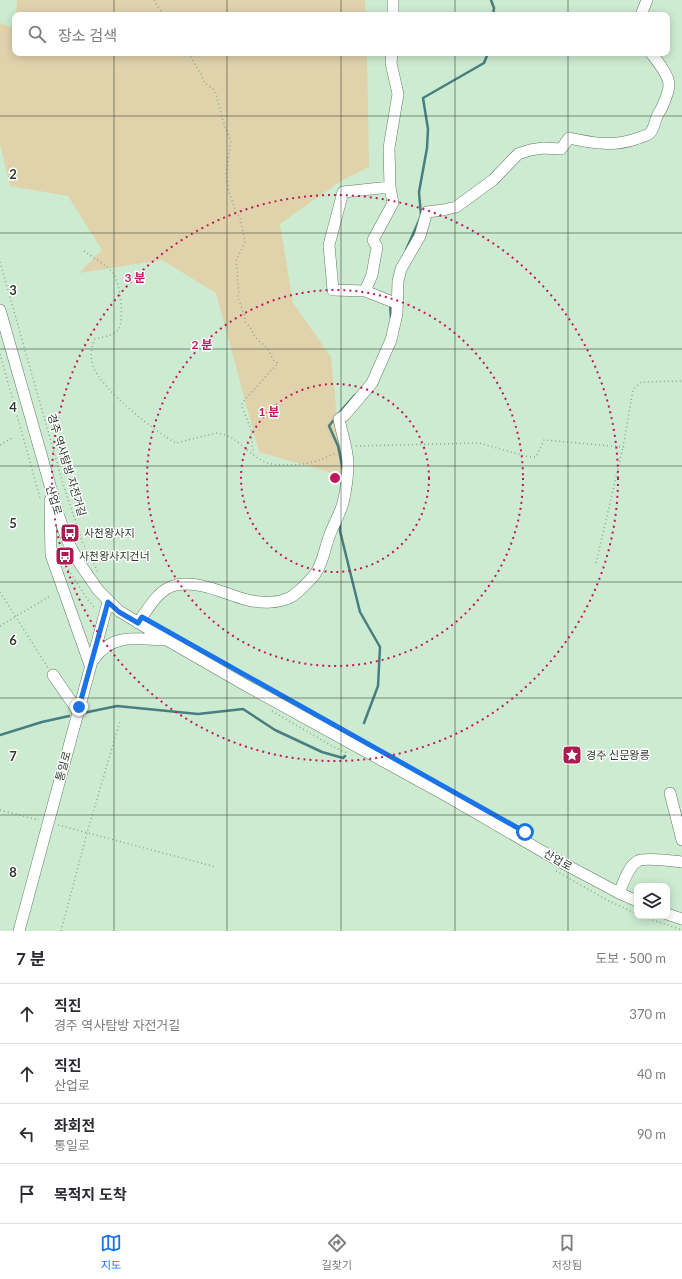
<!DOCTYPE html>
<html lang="ko">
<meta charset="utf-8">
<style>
body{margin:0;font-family:Lato,"Noto Sans KR",sans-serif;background:#f7f7f7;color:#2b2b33}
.controls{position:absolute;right:12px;bottom:12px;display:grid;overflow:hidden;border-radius:8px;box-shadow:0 2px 10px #0003}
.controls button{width:36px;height:36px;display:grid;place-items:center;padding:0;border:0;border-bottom:1px solid #e1e1e2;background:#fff;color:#2b2b33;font:20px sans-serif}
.stop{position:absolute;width:12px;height:12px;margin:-9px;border:3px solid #1a73e8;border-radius:50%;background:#fff}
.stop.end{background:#1a73e8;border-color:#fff;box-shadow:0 1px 4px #0008}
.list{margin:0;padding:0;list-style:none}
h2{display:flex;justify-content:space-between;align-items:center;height:52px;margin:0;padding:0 16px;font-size:17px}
h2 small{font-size:13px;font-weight:400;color:#7c7c81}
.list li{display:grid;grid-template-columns:26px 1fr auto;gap:12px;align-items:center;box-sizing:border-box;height:60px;padding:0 16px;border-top:1px solid #e1e1e2}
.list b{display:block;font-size:15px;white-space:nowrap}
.list p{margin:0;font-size:13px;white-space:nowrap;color:#7c7c81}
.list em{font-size:13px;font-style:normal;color:#7c7c81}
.icon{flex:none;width:22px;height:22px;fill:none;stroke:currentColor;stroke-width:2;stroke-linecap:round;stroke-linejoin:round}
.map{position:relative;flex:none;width:682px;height:931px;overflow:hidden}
.search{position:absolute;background:#fff;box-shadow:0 2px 10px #0003;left:12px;right:12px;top:12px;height:44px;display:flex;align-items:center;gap:10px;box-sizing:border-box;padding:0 14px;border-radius:8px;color:#7c7c81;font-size:15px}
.sheet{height:292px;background:#fff}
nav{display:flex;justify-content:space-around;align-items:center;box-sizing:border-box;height:56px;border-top:1px solid #e1e1e2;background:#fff;font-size:11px;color:#7c7c81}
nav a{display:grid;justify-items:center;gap:2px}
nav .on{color:#1a73e8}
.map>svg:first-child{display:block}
</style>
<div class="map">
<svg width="682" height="931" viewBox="0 0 682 931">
<rect width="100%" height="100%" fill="#cdebd1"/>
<path fill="#e0d3ac" d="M 17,0 L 365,0 L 366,15 L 16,15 Z
M 0,23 L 15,29 L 15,53 L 367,53 L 369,167 L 341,181 L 280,224 L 293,303 L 331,357 L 343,476 L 259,452 L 216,293 L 162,260 L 79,273 L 102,250 L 68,196 L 10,186 L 0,144 Z"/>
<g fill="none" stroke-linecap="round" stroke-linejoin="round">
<path stroke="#477e81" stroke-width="2.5" d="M 491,0 L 494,8 L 493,15
M 406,250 L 421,216 L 419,192 L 427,148 L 428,129 L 423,98 L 484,63 L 488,53
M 390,304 L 391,319
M 339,413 L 355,395
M 336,417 L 329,426 L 338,446 L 343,470
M 340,522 L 340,531 L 360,612 L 380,647 L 378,686 L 364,723
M 83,713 L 117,706 L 198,714 L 243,709 L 275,730 L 322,752 L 343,758 L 345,756
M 0,735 L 42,722 L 69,716"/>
<defs>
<path id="minor" d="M 393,15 L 393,0
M 641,15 L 647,0
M 390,187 L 343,192 L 329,245 L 333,290 L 365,291 L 398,304
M 365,291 L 372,275 L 377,247 L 373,240 L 393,203 L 390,187 L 389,148 L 398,94 L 391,63 L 392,53
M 0,310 L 59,517 L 69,544 L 80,564 L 98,590 L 119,611 L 167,640 L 247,686 L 445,795 L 559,861 L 619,893 L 637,901
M 50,500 L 51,555 L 90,665
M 138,623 C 148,609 158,589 176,585 C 211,579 237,605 271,602 C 276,602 284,600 289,598 C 296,595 313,578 317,571 C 323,561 325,548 329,537 C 333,525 340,514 343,503 C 346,490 348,476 348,463 C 347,446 342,435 339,419 L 345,415 L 372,383 L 391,340 L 397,314 L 398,281 L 401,269 L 420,236 L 427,212 L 443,210 L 456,207 L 493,180 L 518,154 L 530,150 L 543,148 L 561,149 L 569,138 C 593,143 612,147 636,139 C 640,137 647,136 650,133 C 655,128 655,117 660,111 C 663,106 669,91 669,85 C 669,75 657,61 651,53
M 94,659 C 112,634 135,638 163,640
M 53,675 L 78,711
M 670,793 L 682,840
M 619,893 C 623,884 628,866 638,861 C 645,857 673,861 682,862
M 667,914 L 682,919
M 19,931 L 108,602"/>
</defs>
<use href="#minor" stroke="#617c64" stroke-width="12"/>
<path stroke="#8ea591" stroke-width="1.5" stroke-dasharray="1 3" stroke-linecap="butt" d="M 154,0 L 158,7 L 164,15
M 189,53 L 198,70 L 201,73 L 203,80 L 206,84 L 213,89 L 216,94 L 223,121 L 231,141 L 226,174 L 229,192 L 236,212 L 240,218 L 245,242 L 236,261 L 238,274 L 237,277 L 239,291 L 238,297 L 245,317 L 245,322 L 250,327 L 255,337 L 268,349 L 274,361 L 278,363 L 242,403 L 242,407 L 251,429 L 253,454
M 84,251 C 91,256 109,267 113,273 C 120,281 125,321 118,330 C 113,336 102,337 95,339 C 91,347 90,357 93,366 C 102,390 153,430 176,443 L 216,433 C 236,434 246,453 263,461 C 277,468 306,465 320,460 C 326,458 331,454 337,453
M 0,262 L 63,484 L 82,541 L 98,572
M 0,354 L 40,498
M 0,445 L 12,438
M 356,446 L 479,443 L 529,457 L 536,457 L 544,440 L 623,447 L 633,390 L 641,382 L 682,381
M 64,563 L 88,600 L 96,609
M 596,563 L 623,447
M 0,592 L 48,668
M 0,626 L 50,596
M 272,711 L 332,746 L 347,753
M 0,810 L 39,820
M 58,825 L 216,867
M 556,871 L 609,901 L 637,914
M 641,916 L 682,930
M 61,931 L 87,833 L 120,721"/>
<use href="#minor" stroke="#fff" stroke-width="11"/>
</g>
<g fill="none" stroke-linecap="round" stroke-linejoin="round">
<path stroke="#1a73e8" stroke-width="5" d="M 79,707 L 108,602 L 119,612 L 138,623 L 142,617 L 525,832"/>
</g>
<path fill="none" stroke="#2f3a30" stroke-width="1" stroke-opacity="0.55" d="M 114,0 L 114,15M 227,0 L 227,15M 341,0 L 341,15M 455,0 L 455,15M 568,0 L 568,15M 114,53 L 114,931M 227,53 L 227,931M 341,53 L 341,931M 455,53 L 455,931M 568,53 L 568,931M 0,116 L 682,116M 0,233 L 682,233M 0,349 L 682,349M 0,466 L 682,466M 0,582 L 682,582M 0,698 L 682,698M 0,815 L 682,815"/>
<g fill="none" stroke="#c2185b" stroke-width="2" stroke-dasharray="2 4">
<circle cx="335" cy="478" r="94"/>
<circle cx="335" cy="478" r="188"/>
<circle cx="335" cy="478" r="283"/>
</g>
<defs>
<symbol id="bus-square" viewBox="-11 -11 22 22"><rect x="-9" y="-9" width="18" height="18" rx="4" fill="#ac1b51" stroke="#fff"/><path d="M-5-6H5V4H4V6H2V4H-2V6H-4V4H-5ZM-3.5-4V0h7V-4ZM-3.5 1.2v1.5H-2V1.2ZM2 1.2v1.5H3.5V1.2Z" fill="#fff"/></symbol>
<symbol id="sight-square" viewBox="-11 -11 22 22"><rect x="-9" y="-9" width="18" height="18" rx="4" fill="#ac1b51" stroke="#fff"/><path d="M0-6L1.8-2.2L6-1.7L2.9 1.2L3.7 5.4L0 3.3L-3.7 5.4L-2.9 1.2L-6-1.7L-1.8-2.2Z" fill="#fff"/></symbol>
</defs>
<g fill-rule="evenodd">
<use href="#bus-square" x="59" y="522" width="22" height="22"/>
<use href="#bus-square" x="54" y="545" width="22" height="22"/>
<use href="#sight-square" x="561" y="744" width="22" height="22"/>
</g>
<g text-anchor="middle" stroke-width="3" stroke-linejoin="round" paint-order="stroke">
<g font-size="11" fill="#2f3a30" stroke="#fff">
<text transform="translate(67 465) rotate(73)" y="4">경주 역사탐방 자전거길</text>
<text transform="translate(54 500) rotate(73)" y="4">산업로</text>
<text transform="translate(63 766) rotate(-75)" y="4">통일로</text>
<text transform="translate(558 860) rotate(30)" y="4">산업로</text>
</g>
<g font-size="11" fill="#2f3a30" stroke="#fff" text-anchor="start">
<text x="84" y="537">사천왕사지</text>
<text x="79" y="560">사천왕사지건너</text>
<text x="586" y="759">경주 신문왕릉</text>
</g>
</g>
<g font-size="13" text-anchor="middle" font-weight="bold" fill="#2f3a30" stroke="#fff" stroke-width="3" stroke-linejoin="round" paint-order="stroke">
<text x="13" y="179">2</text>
<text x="13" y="295">3</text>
<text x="13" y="412">4</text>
<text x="13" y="528">5</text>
<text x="13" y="645">6</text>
<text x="13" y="761">7</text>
<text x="13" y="877">8</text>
</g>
<circle cx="335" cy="478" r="6" fill="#c2185b" stroke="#fff" stroke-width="2"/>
<g font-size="12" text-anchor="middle" font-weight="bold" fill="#c2185b" stroke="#fff" stroke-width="3" stroke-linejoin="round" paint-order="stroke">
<text x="135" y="282">3 분</text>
<text x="202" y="349">2 분</text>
<text x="269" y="416">1 분</text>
</g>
</svg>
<div class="controls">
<button><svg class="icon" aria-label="layers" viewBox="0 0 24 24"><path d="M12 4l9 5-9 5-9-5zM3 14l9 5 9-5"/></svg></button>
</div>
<div class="stop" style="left:525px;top:832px"></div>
<div class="stop end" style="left:79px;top:707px"></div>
<div class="search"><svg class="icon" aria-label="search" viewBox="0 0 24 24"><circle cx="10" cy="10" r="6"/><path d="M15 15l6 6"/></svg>장소 검색</div>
</div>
<section class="sheet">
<h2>7 분<small>도보 · 500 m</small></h2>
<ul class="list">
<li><svg class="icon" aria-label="ahead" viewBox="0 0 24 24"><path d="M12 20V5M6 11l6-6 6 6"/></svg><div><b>직진</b><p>경주 역사탐방 자전거길</p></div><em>370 m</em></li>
<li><svg class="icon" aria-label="ahead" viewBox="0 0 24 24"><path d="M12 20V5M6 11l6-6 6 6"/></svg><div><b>직진</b><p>산업로</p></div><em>40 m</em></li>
<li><svg class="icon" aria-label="left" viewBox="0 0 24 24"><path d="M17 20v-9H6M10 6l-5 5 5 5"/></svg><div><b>좌회전</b><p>통일로</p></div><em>90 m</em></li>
<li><svg class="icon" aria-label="arrive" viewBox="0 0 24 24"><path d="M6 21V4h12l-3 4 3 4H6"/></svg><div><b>목적지 도착</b></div></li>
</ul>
</section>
<nav>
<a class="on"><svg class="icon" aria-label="map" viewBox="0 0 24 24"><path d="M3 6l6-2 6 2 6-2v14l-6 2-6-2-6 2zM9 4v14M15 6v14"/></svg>지도</a>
<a><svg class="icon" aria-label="directions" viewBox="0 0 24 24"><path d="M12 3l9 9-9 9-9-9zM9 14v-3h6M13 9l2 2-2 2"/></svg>길찾기</a>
<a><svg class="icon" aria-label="saved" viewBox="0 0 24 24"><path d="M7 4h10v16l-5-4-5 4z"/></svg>저장됨</a>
</nav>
